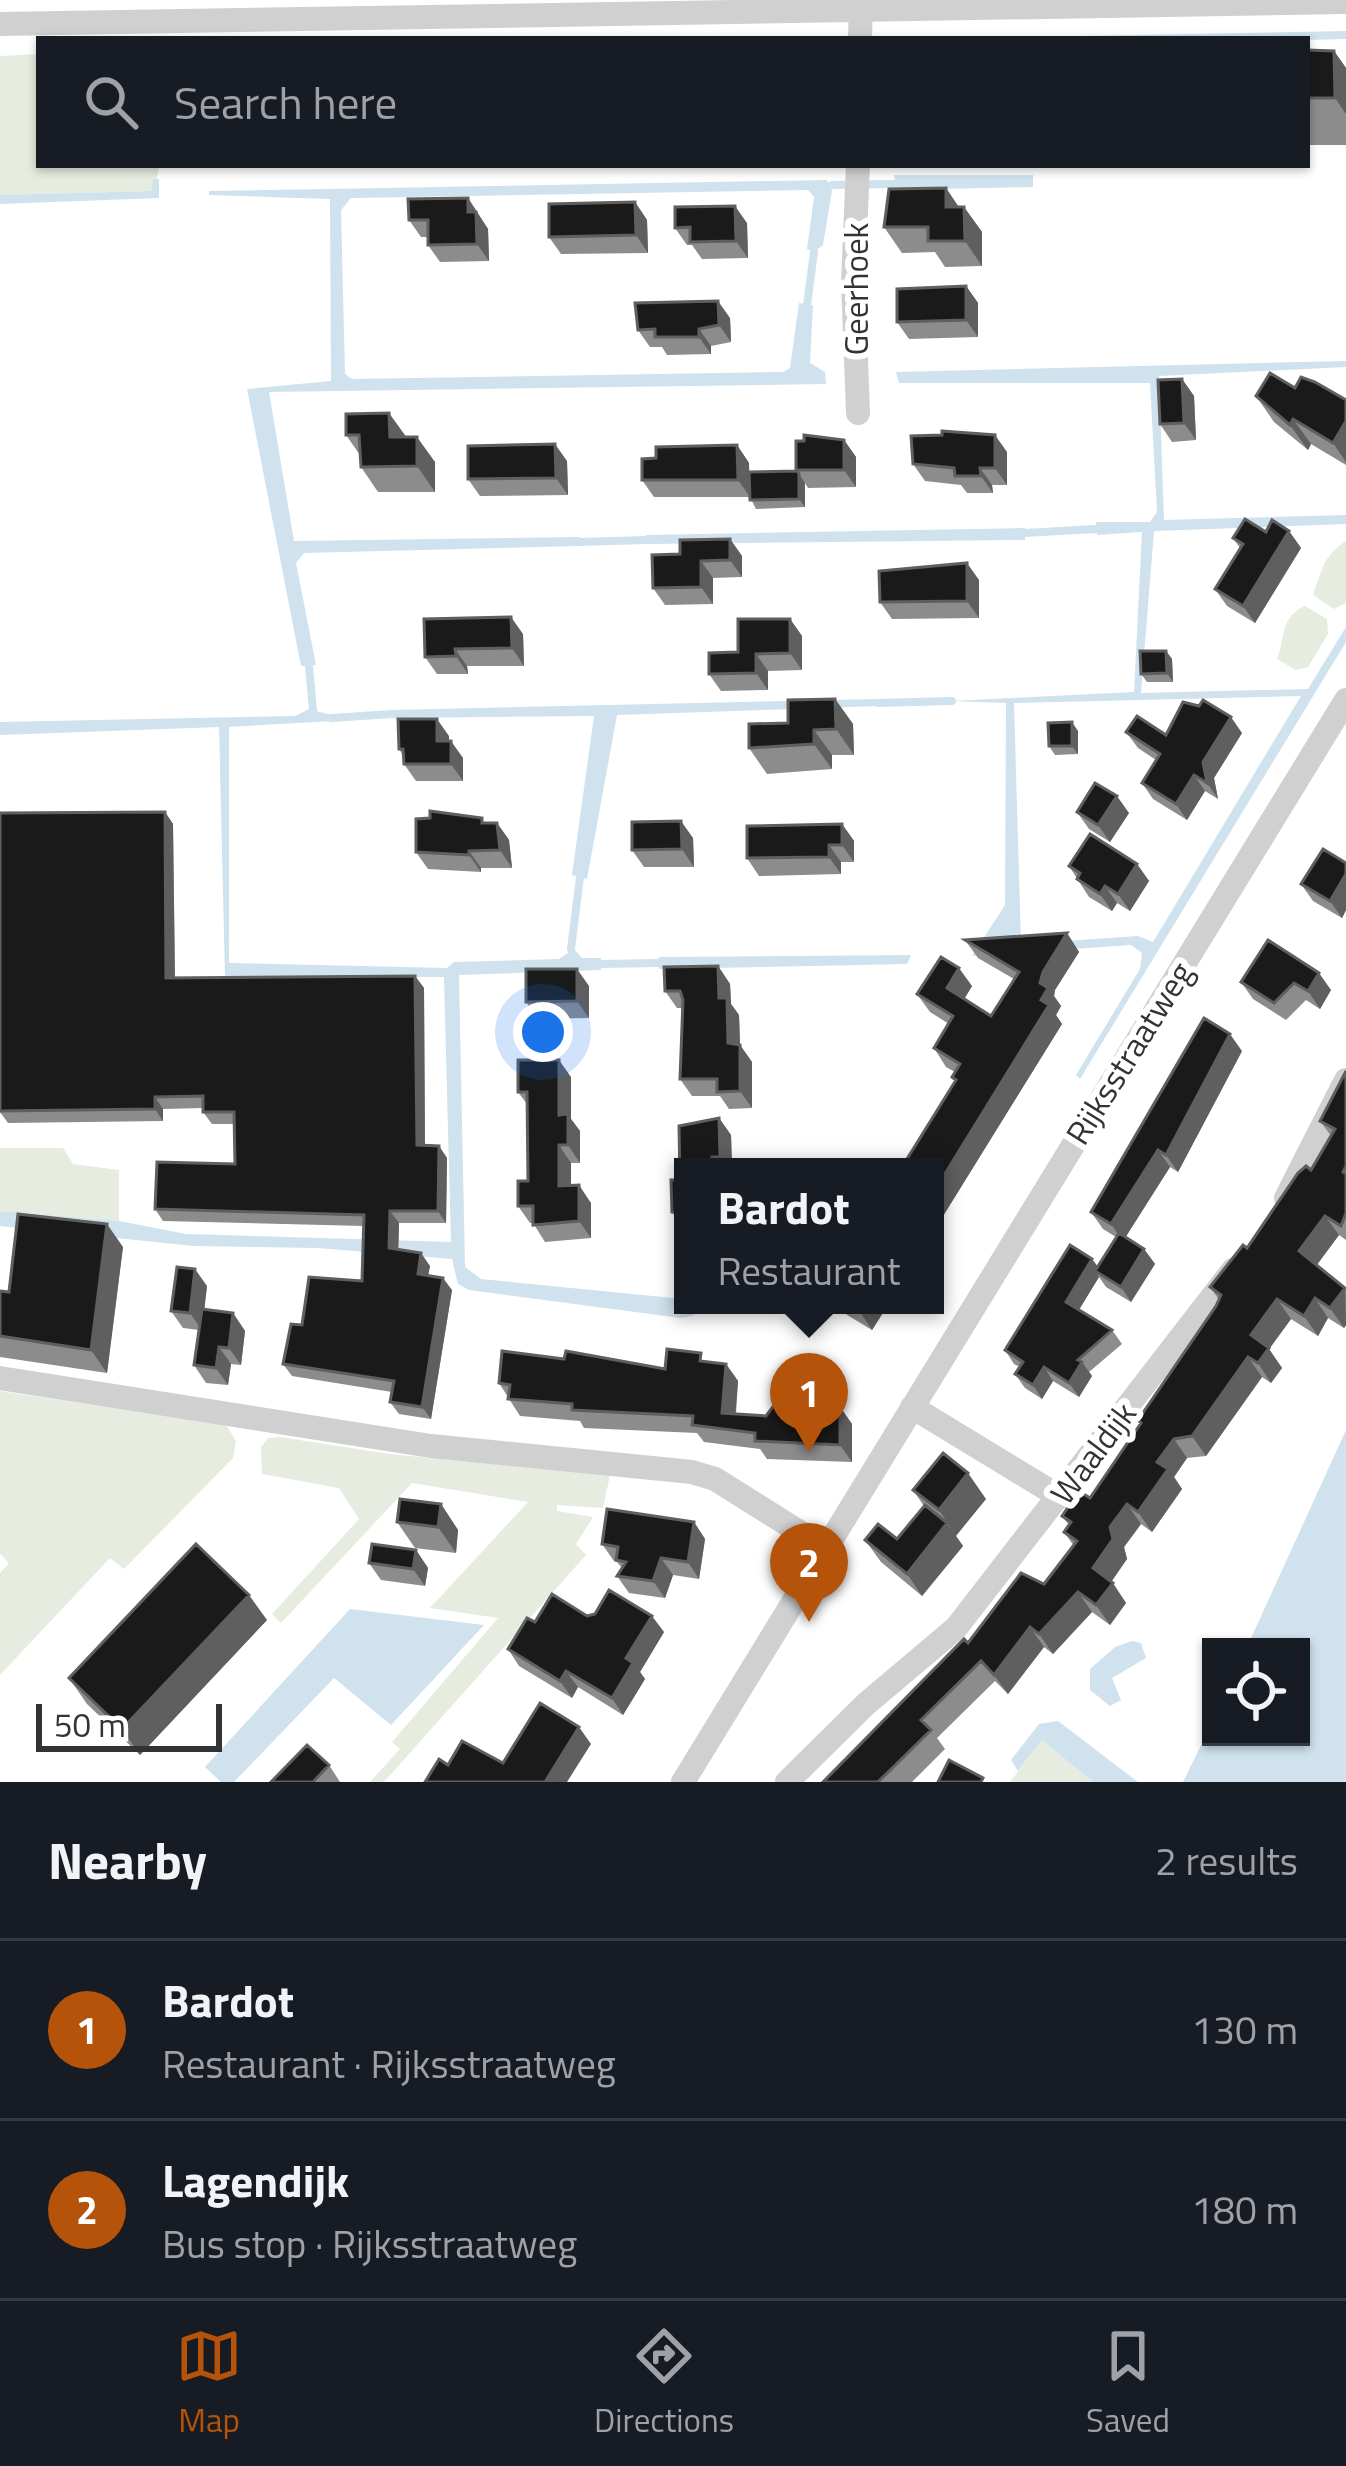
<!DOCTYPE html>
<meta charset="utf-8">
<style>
body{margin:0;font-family:"Titillium Web",sans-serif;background:#20242c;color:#f1f3f6}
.controls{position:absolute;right:36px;bottom:36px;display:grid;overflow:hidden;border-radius:0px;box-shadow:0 3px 9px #0004}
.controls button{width:108px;height:108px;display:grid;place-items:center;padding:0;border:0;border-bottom:3px solid #363941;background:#171b24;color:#f1f3f6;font:60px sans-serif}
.scale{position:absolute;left:36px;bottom:30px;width:186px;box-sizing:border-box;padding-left:12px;border:6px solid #333;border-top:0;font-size:33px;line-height:42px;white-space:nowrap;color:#333;-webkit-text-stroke:9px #fff;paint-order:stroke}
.you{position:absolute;left:543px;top:1032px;width:42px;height:42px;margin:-30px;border:9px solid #fff;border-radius:50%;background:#1a73e8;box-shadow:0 0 0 18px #1a73e833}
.badge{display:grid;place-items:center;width:78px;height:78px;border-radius:50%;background:#b45309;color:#fff;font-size:39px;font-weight:700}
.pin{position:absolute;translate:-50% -99px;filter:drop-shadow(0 3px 6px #0008)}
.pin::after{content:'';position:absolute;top:63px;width:42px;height:36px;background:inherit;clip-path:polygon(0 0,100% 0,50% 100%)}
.popup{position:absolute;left:674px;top:1158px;width:270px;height:156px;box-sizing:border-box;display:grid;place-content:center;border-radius:0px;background:#171b24;filter:drop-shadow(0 3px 9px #0005);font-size:39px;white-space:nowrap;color:#9ea1a6}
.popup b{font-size:45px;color:#f1f3f6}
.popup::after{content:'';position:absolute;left:50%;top:100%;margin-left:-24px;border:24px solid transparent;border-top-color:#171b24}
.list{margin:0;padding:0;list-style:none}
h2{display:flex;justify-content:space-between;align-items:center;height:156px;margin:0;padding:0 48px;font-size:51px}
h2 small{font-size:39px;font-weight:400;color:#9ea1a6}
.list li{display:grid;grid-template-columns:78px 1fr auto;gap:36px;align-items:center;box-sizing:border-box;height:180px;padding:0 48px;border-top:3px solid #363941}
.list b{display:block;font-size:45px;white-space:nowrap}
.list p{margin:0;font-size:39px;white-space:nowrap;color:#9ea1a6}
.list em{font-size:39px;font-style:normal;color:#9ea1a6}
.icon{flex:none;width:66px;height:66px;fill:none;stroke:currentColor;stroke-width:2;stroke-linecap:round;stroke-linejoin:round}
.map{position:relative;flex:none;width:1346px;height:1782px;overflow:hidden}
.search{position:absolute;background:#171b24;box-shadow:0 3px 9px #0004;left:36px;right:36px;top:36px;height:132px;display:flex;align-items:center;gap:30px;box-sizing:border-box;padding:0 42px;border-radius:0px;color:#9ea1a6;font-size:45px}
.sheet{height:516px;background:#171b24}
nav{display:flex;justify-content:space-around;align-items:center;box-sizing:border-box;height:168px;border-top:3px solid #363941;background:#171b24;font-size:33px;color:#9ea1a6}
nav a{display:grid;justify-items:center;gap:6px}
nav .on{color:#b45309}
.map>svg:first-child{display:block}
</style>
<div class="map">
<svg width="1346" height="1782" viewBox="0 0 1346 1782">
<rect width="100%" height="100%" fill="#fff"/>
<path fill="#e6ecdf" d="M 39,54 L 39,165 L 160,165 L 153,191 L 0,195 L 0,56 Z
M 1346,541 L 1346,603 L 1334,609 L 1313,595 C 1322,570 1323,556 1346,541 Z
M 1305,606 L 1327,619 L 1328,634 L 1308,667 L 1296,670 L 1277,659 C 1286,638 1279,618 1305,606 Z
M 0,1148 L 63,1148 L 73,1164 L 119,1170 L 119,1221 L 0,1211 Z
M 0,1391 L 226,1425 L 236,1441 L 233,1458 L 124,1569 L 110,1558 L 0,1675 L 0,1573 L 9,1563 L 0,1554 Z
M 280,1437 L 389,1454 L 610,1475 L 603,1508 L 557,1505 L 557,1511 L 593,1517 L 576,1544 L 586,1555 L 384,1782 L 370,1782 L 400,1749 L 392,1742 L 498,1618 L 430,1608 L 528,1502 L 412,1483 L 281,1623 L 272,1614 L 359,1519 L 339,1488 L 262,1474 L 261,1447 L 268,1438 Z
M 1042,1740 L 1093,1782 L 1010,1782 Z"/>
<path fill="#cfe2ee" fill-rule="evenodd" d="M 1346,31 L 1346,39 L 1307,40 L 918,39 Z
M 894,175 L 1033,175 L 1033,187 L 897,190 Z
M 153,179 L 159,179 L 159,198 L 0,204 L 0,195 L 152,191 Z
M 827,180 L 832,191 L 823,245 L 814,252 L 807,249 L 814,197 L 808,190 L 351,198 L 341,210 L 345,374 L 352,379 L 783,372 L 790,368 L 799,303 L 813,305 L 810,363 L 825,372 L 826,384 L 269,392 L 294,541 L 580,537 L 579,546 L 304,553 L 296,563 L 316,665 L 301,666 L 247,389 L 331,381 L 330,199 L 209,195 L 209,191 Z
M 1346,361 L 1346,367 L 1159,376 L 1164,520 L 1346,515 L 1346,524 L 1154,531 L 1141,693 L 1308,689 L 1346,627 L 1346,642 L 1080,1079 L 1076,1075 L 1140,969 L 1142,953 L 1131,945 L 972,956 L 1005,905 L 1006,703 L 952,701 L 1134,692 L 1142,532 L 1097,535 L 1096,522 L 1150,522 L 1157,512 L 1150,383 L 899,383 L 896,372 ZM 1301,696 L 1153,942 L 1138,936 L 1021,944 L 1014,703 Z
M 1025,528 L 1025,540 L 646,544 L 646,535 Z
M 877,699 L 878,706 L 617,715 L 587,879 L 572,875 L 594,716 L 392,718 L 391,710 Z
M 309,709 L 331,715 L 332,721 L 229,727 L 229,963 L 447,968 L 454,962 L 559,959 L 574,949 L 582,958 L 601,958 L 601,970 L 459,975 L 465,1267 L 481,1279 L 683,1299 L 695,1315 L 681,1318 L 469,1290 L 458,1284 L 452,1259 L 318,1248 L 194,1246 L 0,1226 L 0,1211 L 119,1221 L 186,1234 L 451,1242 L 444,977 L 225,976 L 219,727 L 0,735 L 0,722 L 295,716 Z
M 911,955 L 907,964 L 659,969 L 659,957 Z
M 1346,1430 L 1346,1782 L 1183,1782 L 1211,1725 L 1211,1737 L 1301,1737 L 1301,1647 L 1247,1647 Z
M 350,1609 L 484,1625 L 391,1725 L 334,1678 L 234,1782 L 221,1782 L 205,1767 Z
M 1132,1641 L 1141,1643 L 1146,1658 L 1112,1678 L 1121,1700 L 1110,1706 L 1090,1690 L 1090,1669 L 1115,1647 Z
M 1058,1721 L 1138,1782 L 1093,1782 L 1042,1740 L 1018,1771 L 1011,1760 L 1039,1724 Z"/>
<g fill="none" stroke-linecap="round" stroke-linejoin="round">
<path stroke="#cfe2ee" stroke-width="8" d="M 832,185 L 893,184
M 807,305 L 814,252
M 1025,533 L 1096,529
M 579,542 L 646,540
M 309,666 L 313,710
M 878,703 L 952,701
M 331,718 L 392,714
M 571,949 L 580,877
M 601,964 L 659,963"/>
<path stroke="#d0d0d0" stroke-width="24" d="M 0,24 L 1346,2
M 860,39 L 861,0
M 858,413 L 853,282 L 858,165
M 1286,1198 L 1346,1080
M 0,1378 L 431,1446 L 692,1472 L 715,1479 L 825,1548
M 912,1407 L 1060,1497
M 683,1782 L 1346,700
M 787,1782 L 866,1704 L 956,1628 L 1233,1270"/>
</g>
<path fill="#8c8c8c" d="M 1307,50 L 1334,51 L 1346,68 L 1346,145 L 1307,145 Z
M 946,188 L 959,207 L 964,207 L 982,232 L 982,266 L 945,267 L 935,252 L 902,253 L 884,227 Z
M 468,198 L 488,229 L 489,261 L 440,262 L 428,245 L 428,237 L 421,237 L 409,220 Z
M 635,202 L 647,220 L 648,253 L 561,254 L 549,237 Z
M 747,223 L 748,258 L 702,259 L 692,245 L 687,245 L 675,228 Z
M 966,286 L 978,303 L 978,337 L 909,339 L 897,322 Z
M 730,318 L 731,342 L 711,346 L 711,354 L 667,355 L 662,347 L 650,347 L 638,330 Z
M 1182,379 L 1194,396 L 1196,440 L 1172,442 L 1160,424 Z
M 1295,388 L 1346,400 L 1346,465 L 1311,444 L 1308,450 L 1274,422 L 1256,396 Z
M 346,435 L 406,437 L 435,462 L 435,492 L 378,492 L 361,467 L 360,455 Z
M 844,440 L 856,457 L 856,487 L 808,488 L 805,483 L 805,507 L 756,509 L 750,497 L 654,497 L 642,480 L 656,458 L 737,445 L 749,463 L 749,472 L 797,471 Z
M 1007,452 L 1007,485 L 992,485 L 993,493 L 967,493 L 961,485 L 925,481 L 913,464 Z
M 567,461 L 568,495 L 480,496 L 468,479 Z
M 1289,531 L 1301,548 L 1255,623 L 1227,606 L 1215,589 L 1240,548 L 1233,538 L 1266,532 Z
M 730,539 L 742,556 L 742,577 L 713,578 L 713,604 L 665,605 L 653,588 L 680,554 Z
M 979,580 L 979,618 L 892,619 L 880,602 Z
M 790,619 L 802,636 L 802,670 L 768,671 L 768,690 L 721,691 L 709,674 L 738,652 Z
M 523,634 L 524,666 L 467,666 L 468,674 L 437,674 L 425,657 Z
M 1166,651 L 1172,659 L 1173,682 L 1147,682 L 1141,674 Z
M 835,699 L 853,724 L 854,755 L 832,755 L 832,769 L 767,774 L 749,748 L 788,723 Z
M 1078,731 L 1078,754 L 1055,755 L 1049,746 Z
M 1126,732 L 1166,735 L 1242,733 L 1214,778 L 1218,799 L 1205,791 L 1187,820 L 1153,799 L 1142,783 L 1156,760 L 1138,748 Z
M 449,736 L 449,741 L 463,758 L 463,781 L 416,781 L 404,764 L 403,755 L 399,749 Z
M 165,812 L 173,824 L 175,978 L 415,976 L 424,988 L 425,1145 L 439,1146 L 447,1158 L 446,1223 L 399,1223 L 398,1250 L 430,1266 L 428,1276 L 452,1290 L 431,1419 L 399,1414 L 390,1402 L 392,1392 L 292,1376 L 283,1364 L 302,1325 L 362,1281 L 364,1226 L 163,1221 L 155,1209 L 235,1164 L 234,1124 L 212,1124 L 203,1112 L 203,1108 L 163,1109 L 163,1121 L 8,1123 L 0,1112 Z
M 1077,812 L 1129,813 L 1110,842 L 1089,829 Z
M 486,823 L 497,823 L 509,840 L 512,868 L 481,868 L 481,872 L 428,869 L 416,852 Z
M 842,824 L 854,841 L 854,862 L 841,862 L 841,874 L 759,876 L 747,858 Z
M 693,838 L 694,867 L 644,867 L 632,850 Z
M 1346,863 L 1346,910 L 1342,918 L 1313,901 L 1301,884 Z
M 1137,864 L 1149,881 L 1130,911 L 1117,903 L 1112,911 L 1089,897 L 1069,866 Z
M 1067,933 L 1079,952 L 1055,990 L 1054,996 L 1061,1006 L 1056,1015 L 1062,1024 L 935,1229 L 935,1167 L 955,1082 L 952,1077 L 955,1072 L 946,1067 L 934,1048 L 949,1024 L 930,1012 L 917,994 L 972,986 L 964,999 L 991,1016 L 1014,979 L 978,958 L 965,940 Z
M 1268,940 L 1331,990 L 1320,1009 L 1306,1000 L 1286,1020 L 1253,999 L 1241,982 Z
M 718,966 L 730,984 L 731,1004 L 739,1015 L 740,1045 L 752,1062 L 752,1108 L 729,1109 L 720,1096 L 692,1096 L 680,1079 L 683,1008 L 677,1008 L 665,991 Z
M 589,986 L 589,1018 L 538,1019 L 526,1002 Z
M 1242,1051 L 1178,1172 L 1170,1167 L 1125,1238 L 1144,1249 L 1155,1264 L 1131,1302 L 1106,1287 L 1099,1277 L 1079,1310 L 1112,1330 L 1122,1344 L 1089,1372 L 1092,1376 L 1079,1397 L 1053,1381 L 1042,1399 L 1025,1388 L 1015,1374 L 1020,1367 L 1014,1364 L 1005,1350 L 1098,1267 L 1116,1237 L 1103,1229 L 1091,1212 Z
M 1346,1071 L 1346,1240 L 1339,1235 L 1317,1265 L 1346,1289 L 1346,1325 L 1344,1328 L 1328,1318 L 1318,1336 L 1291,1319 L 1269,1349 L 1282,1368 L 1271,1383 L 1262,1377 L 1206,1456 L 1187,1458 L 1174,1477 L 1182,1489 L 1152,1532 L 1141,1524 L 1124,1547 L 1127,1559 L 1111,1582 L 1126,1603 L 1110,1625 L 1092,1612 L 1053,1654 L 1044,1647 L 1008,1694 L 995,1681 L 937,1738 L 945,1749 L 912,1782 L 823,1782 L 968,1643 L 1044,1584 L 1074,1546 L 1064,1532 L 1069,1525 L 1062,1516 L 1090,1498 L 1140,1424 L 1138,1420 L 1216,1306 L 1219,1300 L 1210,1287 L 1247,1248 L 1311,1170 L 1331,1136 L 1320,1121 Z
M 571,1077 L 571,1119 L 580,1131 L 580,1163 L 571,1163 L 571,1186 L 591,1203 L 591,1238 L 545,1242 L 533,1223 L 530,1223 L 518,1206 L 528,1181 L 527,1104 L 518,1092 Z
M 719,1118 L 731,1135 L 732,1167 L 683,1167 L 683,1228 L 672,1212 L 671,1180 L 680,1180 L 679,1126 Z
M 123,1247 L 107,1373 L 0,1357 L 0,1291 L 9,1292 Z
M 207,1286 L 204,1310 L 233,1313 L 245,1331 L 241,1365 L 231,1364 L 228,1385 L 206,1383 L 194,1365 L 199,1330 L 183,1328 L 171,1311 Z
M 835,1305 L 888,1305 L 872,1330 L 839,1310 Z
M 707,1361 L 726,1364 L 738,1381 L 736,1414 L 766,1416 L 840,1407 L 852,1424 L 852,1462 L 767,1459 L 760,1449 L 704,1442 L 697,1433 L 584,1428 L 580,1421 L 520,1416 L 499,1383 L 665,1369 Z
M 913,1490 L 986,1499 L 955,1535 L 963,1546 L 922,1596 L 881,1562 L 865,1540 L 897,1539 L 924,1506 Z
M 441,1504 L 458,1530 L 456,1553 L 415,1548 L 397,1522 Z
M 694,1522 L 705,1539 L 699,1579 L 673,1575 L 665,1598 L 629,1593 L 617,1576 L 622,1568 L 617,1562 L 614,1561 L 602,1544 Z
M 416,1550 L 428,1568 L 425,1586 L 381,1580 L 369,1563 Z
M 587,1616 L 664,1632 L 640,1672 L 645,1679 L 623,1715 L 578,1687 L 572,1698 L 519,1666 L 508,1649 L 535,1622 Z
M 267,1620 L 140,1755 L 87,1704 L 69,1678 Z
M 329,1765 L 340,1782 L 271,1782 Z"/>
<path fill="#5f5f5f" d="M 1334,51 L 1346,68 L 1346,114 L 1335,98 Z
M 946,188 L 963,214 L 946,207 Z
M 468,198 L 488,229 L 489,261 L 477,244 L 468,212 Z
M 635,202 L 647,220 L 648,253 L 636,235 Z
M 735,206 L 747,223 L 748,258 L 736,241 Z
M 964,207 L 982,232 L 982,266 L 965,241 Z
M 966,286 L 978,303 L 978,337 L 966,320 Z
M 718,301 L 730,318 L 731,342 L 719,325 Z
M 699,329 L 711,346 L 711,354 L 699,337 Z
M 1182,379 L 1194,396 L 1196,440 L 1184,423 Z
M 389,413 L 407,438 L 390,437 Z
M 1293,419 L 1311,444 L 1308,450 L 1290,425 Z
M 1346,421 L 1346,462 L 1333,443 Z
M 995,435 L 1007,452 L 1007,485 L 995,468 Z
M 417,437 L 435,462 L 435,492 L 417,466 Z
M 844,440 L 856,457 L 856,487 L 844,470 Z
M 555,444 L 567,461 L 568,495 L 556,478 Z
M 737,445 L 749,463 L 750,497 L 738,480 Z
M 980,468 L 992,485 L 993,493 L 981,476 Z
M 799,474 L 805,483 L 805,507 L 799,499 Z
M 1289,531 L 1301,548 L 1255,623 L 1243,606 Z
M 730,539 L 742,556 L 742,577 L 730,560 Z
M 701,561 L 713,578 L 713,604 L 701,587 Z
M 967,563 L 979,580 L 979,618 L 967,601 Z
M 511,617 L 523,634 L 524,666 L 512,648 Z
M 790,619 L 802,636 L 802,670 L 790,653 Z
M 455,649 L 467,666 L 468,674 L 456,656 Z
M 1166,651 L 1172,659 L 1173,682 L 1167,673 Z
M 756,654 L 768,671 L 768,690 L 756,673 Z
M 835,699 L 853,724 L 854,755 L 836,729 Z
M 1231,717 L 1242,733 L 1214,778 L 1218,799 L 1207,783 L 1203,762 Z
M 437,719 L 449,736 L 449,759 L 437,741 Z
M 1072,722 L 1078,731 L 1078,754 L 1072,746 Z
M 814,730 L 832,755 L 832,769 L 814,744 Z
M 451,741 L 463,758 L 463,781 L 451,764 Z
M 1194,775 L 1205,791 L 1187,820 L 1176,804 Z
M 1117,796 L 1129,813 L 1110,842 L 1098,825 Z
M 165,812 L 173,824 L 175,990 L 166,978 Z
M 681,821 L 693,838 L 694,867 L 682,849 Z
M 497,823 L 509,840 L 512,868 L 500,850 Z
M 842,824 L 854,841 L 854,862 L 842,845 Z
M 829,845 L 841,862 L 841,874 L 829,857 Z
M 469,851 L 481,868 L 481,872 L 469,855 Z
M 1137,864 L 1149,881 L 1130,911 L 1118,894 Z
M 1346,874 L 1346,910 L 1342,918 L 1330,901 Z
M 1105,886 L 1117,903 L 1112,911 L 1100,894 Z
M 1067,933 L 1079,952 L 1055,990 L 1054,996 L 1061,1006 L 1056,1015 L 1062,1024 L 935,1229 L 935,1190 L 1041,1000 L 1040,983 L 1043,972 Z
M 718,966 L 730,984 L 731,1004 L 739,1015 L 740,1045 L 752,1062 L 752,1108 L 740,1091 L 728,1043 L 719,998 Z
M 959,968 L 972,986 L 960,1006 L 947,988 Z
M 577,969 L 589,986 L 589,1018 L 577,1001 Z
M 1319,973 L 1331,990 L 1320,1009 L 1308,991 Z
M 415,976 L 424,988 L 425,1157 L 417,1145 Z
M 1230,1034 L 1242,1051 L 1178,1172 L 1166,1155 Z
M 559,1060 L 571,1077 L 571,1119 L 580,1131 L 580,1163 L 568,1145 L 559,1115 Z
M 155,1097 L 163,1109 L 163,1121 L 155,1109 Z
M 719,1118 L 731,1135 L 732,1167 L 727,1167 L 720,1157 Z
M 559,1145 L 571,1163 L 571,1203 L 559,1186 Z
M 439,1146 L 447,1158 L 446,1223 L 438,1211 Z
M 1158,1150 L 1170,1167 L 1123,1241 L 1111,1224 Z
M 579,1185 L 591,1203 L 591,1238 L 579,1221 Z
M 390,1211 L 399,1223 L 398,1260 L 389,1248 Z
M 1325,1216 L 1339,1235 L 1312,1271 L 1299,1251 Z
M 107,1224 L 123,1247 L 107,1373 L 91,1350 Z
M 1144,1249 L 1155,1264 L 1131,1302 L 1121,1287 Z
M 421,1253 L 430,1266 L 426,1286 L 418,1274 Z
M 1092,1259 L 1102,1272 L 1095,1271 L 1099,1277 L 1075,1316 L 1066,1302 Z
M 195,1269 L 207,1286 L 202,1330 L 190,1313 Z
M 443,1278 L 452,1290 L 431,1419 L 422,1407 Z
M 1345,1288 L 1346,1325 L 1344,1328 L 1330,1308 Z
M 1315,1298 L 1328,1318 L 1318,1336 L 1304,1316 Z
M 1277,1299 L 1291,1319 L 1269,1349 L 1282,1368 L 1271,1383 L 1258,1363 L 1251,1335 Z
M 864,1305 L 888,1305 L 872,1330 L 860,1312 Z
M 233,1313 L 245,1331 L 241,1365 L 229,1348 Z
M 219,1347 L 231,1364 L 228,1385 L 216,1368 Z
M 1248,1357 L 1262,1377 L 1206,1456 L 1192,1436 Z
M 1082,1362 L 1092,1376 L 1079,1397 L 1069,1383 Z
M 726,1364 L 738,1381 L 734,1431 L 722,1413 Z
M 1044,1367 L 1053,1381 L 1042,1399 L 1033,1385 Z
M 840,1407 L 852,1424 L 852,1462 L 840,1445 Z
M 1174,1439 L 1187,1458 L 1174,1477 L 1182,1489 L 1152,1532 L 1138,1512 L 1157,1462 Z
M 968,1473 L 986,1499 L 956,1536 L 939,1510 Z
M 441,1504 L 458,1530 L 456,1553 L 438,1527 Z
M 1127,1504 L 1141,1524 L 1124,1547 L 1127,1559 L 1107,1588 L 1093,1568 L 1110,1527 Z
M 694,1522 L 705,1539 L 699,1579 L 688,1562 Z
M 947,1523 L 963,1546 L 922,1596 L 907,1574 Z
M 416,1550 L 428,1568 L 425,1586 L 413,1569 Z
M 661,1558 L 673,1575 L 665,1598 L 653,1581 Z
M 1113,1583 L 1126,1603 L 1110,1625 L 1096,1605 Z
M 1078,1592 L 1092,1612 L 1053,1654 L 1039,1634 Z
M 249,1595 L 267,1620 L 140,1755 L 122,1729 Z
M 652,1616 L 664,1632 L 640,1672 L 645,1679 L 623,1715 L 612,1698 L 626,1658 Z
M 1030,1627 L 1044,1647 L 1008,1694 L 994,1675 Z
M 566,1671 L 578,1687 L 572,1698 L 560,1681 Z
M 579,1727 L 591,1744 L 567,1782 L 545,1782 Z"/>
<path fill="#1a1a1a" stroke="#5f5f5f" stroke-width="3" d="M 1307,50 L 1334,51 L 1335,98 L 1307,98 Z
M 946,188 L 946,207 L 964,207 L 965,241 L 928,241 L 928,227 L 884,227 L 889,189 Z
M 468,198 L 468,212 L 476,212 L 477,244 L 428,245 L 428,220 L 409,220 L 408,199 Z
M 635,202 L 636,235 L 549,237 L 549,204 Z
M 735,206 L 736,241 L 690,242 L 690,227 L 675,228 L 675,207 Z
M 966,286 L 966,320 L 897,322 L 897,289 Z
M 718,301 L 719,325 L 699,329 L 699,337 L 655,337 L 655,329 L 638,330 L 635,303 Z
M 1270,373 L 1295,388 L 1301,377 L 1315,382 L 1346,400 L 1346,421 L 1333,443 L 1293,419 L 1290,425 L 1256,396 Z
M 1182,379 L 1184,423 L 1160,424 L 1158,380 Z
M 389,413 L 390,437 L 417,437 L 417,466 L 361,467 L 359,435 L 346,435 L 346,414 Z
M 942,431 L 995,435 L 995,468 L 980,468 L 981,476 L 955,476 L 954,468 L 913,464 L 911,436 L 942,435 Z
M 804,435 L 844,440 L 844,470 L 796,470 L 796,441 L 804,441 Z
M 555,444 L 556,478 L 468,479 L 468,446 Z
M 737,445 L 738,480 L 642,480 L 642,459 L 656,458 L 656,447 Z
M 797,471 L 799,474 L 799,499 L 750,500 L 749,472 Z
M 1245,519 L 1266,532 L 1272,520 L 1289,531 L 1243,606 L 1215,589 L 1243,544 L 1233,538 Z
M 730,539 L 730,560 L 701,561 L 701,587 L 653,588 L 652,555 L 680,554 L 680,540 Z
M 967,563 L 967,601 L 880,602 L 879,571 Z
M 511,617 L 512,648 L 455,649 L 456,656 L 425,657 L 424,619 Z
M 738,619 L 790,619 L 790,653 L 756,654 L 756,673 L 709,674 L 709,653 L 738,652 Z
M 1140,651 L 1166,651 L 1167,673 L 1141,674 Z
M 835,699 L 836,729 L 814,730 L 814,744 L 749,748 L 749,724 L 788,723 L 788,700 Z
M 1203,700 L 1231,717 L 1203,762 L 1207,783 L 1194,775 L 1176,804 L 1142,783 L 1160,754 L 1126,732 L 1137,716 L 1166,735 L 1183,702 L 1199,706 Z
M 398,719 L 437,719 L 437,741 L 451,741 L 451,764 L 404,764 L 403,749 L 399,749 Z
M 1072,722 L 1072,746 L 1049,746 L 1048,723 Z
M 1095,783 L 1117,796 L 1098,825 L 1077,812 Z
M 430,811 L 482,818 L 482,823 L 497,823 L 500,850 L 469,851 L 469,855 L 416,852 L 416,819 L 430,818 Z
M 165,812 L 166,978 L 415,976 L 417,1145 L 439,1146 L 438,1211 L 390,1211 L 389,1248 L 421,1253 L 418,1274 L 443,1278 L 422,1407 L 390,1402 L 394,1381 L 283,1364 L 291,1324 L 302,1325 L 309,1277 L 362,1281 L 364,1215 L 155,1209 L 157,1162 L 235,1164 L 234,1112 L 203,1112 L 203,1096 L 155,1097 L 155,1109 L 0,1111 L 0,813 Z
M 681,821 L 682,849 L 632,850 L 632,822 Z
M 842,824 L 842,845 L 829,845 L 829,857 L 747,858 L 747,826 Z
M 1090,834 L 1137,864 L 1118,894 L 1105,886 L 1100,894 L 1077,879 L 1080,873 L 1069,866 Z
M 1323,849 L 1346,863 L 1346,874 L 1330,901 L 1301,884 Z
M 1067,933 L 1043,972 L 1040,983 L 1048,988 L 1041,1000 L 1049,1005 L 935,1190 L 935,1167 L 902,1167 L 956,1080 L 952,1077 L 960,1064 L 934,1048 L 953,1016 L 917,994 L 941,957 L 959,968 L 947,988 L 991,1016 L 1019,972 L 965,940 Z
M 1268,940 L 1319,973 L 1308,991 L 1294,983 L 1274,1003 L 1241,982 Z
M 718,966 L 719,998 L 727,998 L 728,1043 L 740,1045 L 740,1091 L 717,1092 L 717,1079 L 680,1079 L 683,1000 L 680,991 L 665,991 L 664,967 Z
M 526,969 L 577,969 L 577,1001 L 526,1002 Z
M 1204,1018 L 1230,1034 L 1166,1155 L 1158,1150 L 1111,1224 L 1091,1212 Z
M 518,1060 L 559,1060 L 559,1115 L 568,1114 L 568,1145 L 559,1145 L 559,1186 L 579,1185 L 579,1221 L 533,1225 L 533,1206 L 518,1206 L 518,1181 L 528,1181 L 527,1092 L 518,1092 Z
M 1346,1071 L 1346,1166 L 1343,1172 L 1346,1174 L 1346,1213 L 1341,1226 L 1325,1216 L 1299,1251 L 1345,1288 L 1330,1308 L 1315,1298 L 1304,1316 L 1277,1299 L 1251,1335 L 1269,1348 L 1258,1363 L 1248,1357 L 1192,1436 L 1174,1439 L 1157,1462 L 1168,1469 L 1138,1512 L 1127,1504 L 1110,1527 L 1113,1539 L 1093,1568 L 1113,1583 L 1096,1605 L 1078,1592 L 1039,1634 L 1030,1627 L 994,1675 L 981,1661 L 921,1720 L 931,1730 L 878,1782 L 823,1782 L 964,1639 L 968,1643 L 1021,1573 L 1044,1584 L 1077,1541 L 1064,1532 L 1071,1522 L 1062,1516 L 1079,1491 L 1090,1498 L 1141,1423 L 1138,1420 L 1216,1306 L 1221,1295 L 1210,1287 L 1243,1245 L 1247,1248 L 1298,1173 L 1306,1166 L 1311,1170 L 1335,1129 L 1320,1121 Z
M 719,1118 L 720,1157 L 712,1157 L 712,1167 L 683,1167 L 683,1212 L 672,1212 L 671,1180 L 680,1180 L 679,1126 Z
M 18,1214 L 107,1224 L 91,1350 L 0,1336 L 0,1291 L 9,1292 Z
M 1119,1233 L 1144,1249 L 1121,1287 L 1095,1271 Z
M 1070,1245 L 1092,1259 L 1066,1302 L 1112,1330 L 1078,1360 L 1082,1362 L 1069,1383 L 1044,1367 L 1033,1385 L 1015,1374 L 1023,1362 L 1005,1350 Z
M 177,1267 L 195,1269 L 190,1313 L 171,1311 Z
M 848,1305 L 864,1305 L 860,1312 Z
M 202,1309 L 233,1313 L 229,1348 L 219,1347 L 216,1368 L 194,1365 Z
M 667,1349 L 701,1353 L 700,1361 L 726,1364 L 722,1413 L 766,1416 L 778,1400 L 840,1407 L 840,1445 L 755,1441 L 755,1433 L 692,1425 L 693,1416 L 572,1410 L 572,1404 L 508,1399 L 510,1385 L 499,1383 L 502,1351 L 564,1359 L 566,1351 L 665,1369 Z
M 943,1453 L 968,1473 L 939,1510 L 913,1490 Z
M 400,1499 L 441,1504 L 438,1527 L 397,1522 Z
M 925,1505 L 947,1523 L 907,1574 L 865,1540 L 878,1524 L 897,1539 Z
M 607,1509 L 694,1522 L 688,1562 L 661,1558 L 653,1581 L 617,1576 L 626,1562 L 616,1560 L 618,1547 L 602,1544 Z
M 196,1544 L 249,1595 L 122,1729 L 69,1678 Z
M 372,1544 L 416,1550 L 413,1569 L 369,1563 Z
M 609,1590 L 652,1616 L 626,1658 L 633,1663 L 612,1698 L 566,1671 L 560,1681 L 508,1649 L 527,1618 L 535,1622 L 552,1594 L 587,1616 L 595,1614 Z
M 540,1703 L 579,1727 L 545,1782 L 425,1782 L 439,1759 L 448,1765 L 462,1741 L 503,1763 Z
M 307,1745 L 329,1765 L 313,1782 L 271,1782 Z
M 949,1760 L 983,1778 L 981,1782 L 938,1782 Z"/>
<g text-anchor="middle" stroke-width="12" stroke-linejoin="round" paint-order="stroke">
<g font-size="33" fill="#333" stroke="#fff">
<text transform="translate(856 289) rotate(-90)" y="12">Geerhoek</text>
<text transform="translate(1129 1053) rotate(-58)" y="12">Rijksstraatweg</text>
<text transform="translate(1093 1453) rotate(-53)" y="12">Waaldijk</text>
</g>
</g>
</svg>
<div class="controls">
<button><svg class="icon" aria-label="locate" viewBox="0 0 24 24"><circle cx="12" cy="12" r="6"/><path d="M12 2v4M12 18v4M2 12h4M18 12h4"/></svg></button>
</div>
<div class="scale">50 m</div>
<div class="you"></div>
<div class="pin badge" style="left:809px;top:1452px">1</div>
<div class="popup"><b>Bardot</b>Restaurant</div>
<div class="pin badge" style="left:809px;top:1622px">2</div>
<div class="search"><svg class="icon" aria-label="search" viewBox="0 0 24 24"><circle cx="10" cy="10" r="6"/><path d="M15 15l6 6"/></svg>Search here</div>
</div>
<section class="sheet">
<h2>Nearby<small>2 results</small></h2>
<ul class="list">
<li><span class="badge">1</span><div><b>Bardot</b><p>Restaurant · Rijksstraatweg</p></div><em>130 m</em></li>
<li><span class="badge">2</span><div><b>Lagendijk</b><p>Bus stop · Rijksstraatweg</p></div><em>180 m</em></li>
</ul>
</section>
<nav>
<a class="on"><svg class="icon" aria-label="map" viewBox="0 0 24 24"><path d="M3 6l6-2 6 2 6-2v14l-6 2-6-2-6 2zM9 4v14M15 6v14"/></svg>Map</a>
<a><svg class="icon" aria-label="directions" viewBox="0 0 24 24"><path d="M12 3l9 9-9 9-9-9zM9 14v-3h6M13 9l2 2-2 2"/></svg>Directions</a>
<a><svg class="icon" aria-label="saved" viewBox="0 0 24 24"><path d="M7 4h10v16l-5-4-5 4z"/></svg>Saved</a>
</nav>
